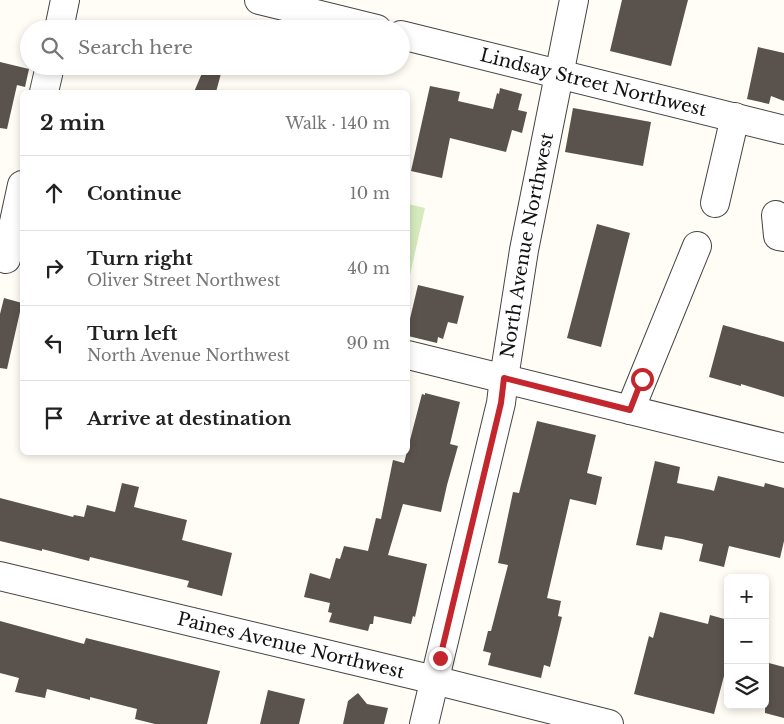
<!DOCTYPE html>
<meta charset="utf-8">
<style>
body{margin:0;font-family:"Libre Baskerville",serif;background:#f2f2f2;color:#222}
.controls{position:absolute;right:15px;bottom:15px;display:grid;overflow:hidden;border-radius:8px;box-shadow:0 2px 8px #0003}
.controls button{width:45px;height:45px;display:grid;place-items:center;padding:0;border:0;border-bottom:1px solid #e0e0e0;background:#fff;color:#222;font:25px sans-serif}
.stop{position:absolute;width:15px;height:15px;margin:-11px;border:4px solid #c4262e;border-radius:50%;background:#fff}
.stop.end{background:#c4262e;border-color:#fff;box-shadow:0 1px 5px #0008}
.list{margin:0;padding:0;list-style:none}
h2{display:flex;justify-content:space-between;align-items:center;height:65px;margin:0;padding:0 20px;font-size:21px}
h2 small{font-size:16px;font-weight:400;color:#767676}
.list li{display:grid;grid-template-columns:32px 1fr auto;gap:15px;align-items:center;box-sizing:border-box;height:75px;padding:0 20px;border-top:1px solid #e0e0e0}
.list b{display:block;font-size:19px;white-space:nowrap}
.list p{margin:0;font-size:16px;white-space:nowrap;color:#767676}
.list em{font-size:16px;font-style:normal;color:#767676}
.icon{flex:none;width:28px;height:28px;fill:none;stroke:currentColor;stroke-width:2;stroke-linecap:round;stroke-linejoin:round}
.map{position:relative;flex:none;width:784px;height:724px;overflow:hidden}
.search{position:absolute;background:#fff;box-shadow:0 2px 8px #0003;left:20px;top:20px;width:390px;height:55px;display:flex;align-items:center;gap:12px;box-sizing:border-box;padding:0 18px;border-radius:28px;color:#767676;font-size:19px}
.panel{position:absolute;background:#fff;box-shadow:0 2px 8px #0003;left:20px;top:90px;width:390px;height:365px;border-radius:8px}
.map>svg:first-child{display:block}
</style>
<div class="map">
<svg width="784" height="724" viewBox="0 0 784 724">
<rect width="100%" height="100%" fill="#fffdf5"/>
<path fill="#d5ebbd" d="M 408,204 L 425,208 L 408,284 Z"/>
<path fill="#5a524d" d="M 622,0 L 688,0 L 671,66 L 610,51 Z
M 758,47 L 784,53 L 784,101 L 771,96 L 769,104 L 747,99 Z
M 0,62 L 29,69 L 25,87 L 17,85 L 7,129 L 0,128 Z
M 205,66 L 223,66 L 216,92 L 194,92 Z
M 430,86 L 460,92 L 458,101 L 493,109 L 497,93 L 499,94 L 500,88 L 522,94 L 518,110 L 527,112 L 522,133 L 512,130 L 506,152 L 450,138 L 442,178 L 411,171 Z
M 573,108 L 651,122 L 643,166 L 565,152 Z
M 597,224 L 630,233 L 601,347 L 567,338 Z
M 418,285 L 464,296 L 457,324 L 448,322 L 443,339 L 438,337 L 437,343 L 408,336 L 408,327 Z
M 4,298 L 22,303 L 7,369 L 0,368 L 0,314 Z
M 723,325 L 784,342 L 784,397 L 741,384 L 741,386 L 709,377 Z
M 425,393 L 460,402 L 450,444 L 458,446 L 447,485 L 441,512 L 403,504 L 388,555 L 427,564 L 415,617 L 413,616 L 411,624 L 374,616 L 373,624 L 370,624 L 368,631 L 329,622 L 332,613 L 328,612 L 330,603 L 304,597 L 310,573 L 330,579 L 336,558 L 340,559 L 344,546 L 368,551 L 376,518 L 381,519 L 393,460 L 404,463 L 422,394 L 425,395 Z
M 537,421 L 596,435 L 587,473 L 602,477 L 596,505 L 570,499 L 547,598 L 561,601 L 558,616 L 562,617 L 550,667 L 544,665 L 541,678 L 488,665 L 491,653 L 483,651 L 488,631 L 491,631 L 508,565 L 498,563 L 513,492 L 519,493 Z
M 655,461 L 680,467 L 677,483 L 711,490 L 714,491 L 718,476 L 764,487 L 765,483 L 784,488 L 784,541 L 780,558 L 729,546 L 724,567 L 699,561 L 703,544 L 682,539 L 665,536 L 662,550 L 636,545 Z
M 122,483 L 139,487 L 134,507 L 187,520 L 182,540 L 232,553 L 222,596 L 187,587 L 189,581 L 90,557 L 89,561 L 42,549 L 42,551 L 0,541 L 0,498 L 73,517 L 74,515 L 84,517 L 87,505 L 115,512 Z
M 660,612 L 708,624 L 710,615 L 728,620 L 728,661 L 714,714 L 634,694 L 649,636 L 653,638 Z
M 0,621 L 84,644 L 86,638 L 220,671 L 207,724 L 155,724 L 135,719 L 137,709 L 90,697 L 90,700 L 47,689 L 45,698 L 15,692 L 19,678 L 0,673 Z
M 765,662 L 784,667 L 784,718 L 765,713 Z
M 268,690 L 305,699 L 299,724 L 260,724 Z
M 358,693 L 367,704 L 388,708 L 384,724 L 343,724 L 348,701 Z"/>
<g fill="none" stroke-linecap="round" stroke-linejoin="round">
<defs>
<g id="minor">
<path d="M 259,0 L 377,29"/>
<path d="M 59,29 L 65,0"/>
<path id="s1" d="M 401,35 L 784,130"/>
<path d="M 44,92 L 50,66"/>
<path d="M 715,203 L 735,117"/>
<path d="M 776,215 L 778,236 L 784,237"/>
<path d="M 6,259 L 22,185"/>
<path d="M 408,355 L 784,448"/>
<path d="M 630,410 L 697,246"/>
<path id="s2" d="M 0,576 L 418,676 L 609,724"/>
<path id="s3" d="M 424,724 L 501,403 L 504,378 L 524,250 L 574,0"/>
</g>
</defs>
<use href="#minor" stroke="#444" stroke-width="30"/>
<use href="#minor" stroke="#fff" stroke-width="28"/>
</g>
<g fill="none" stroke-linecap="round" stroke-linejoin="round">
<path stroke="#c4262e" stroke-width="6" d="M 440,658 L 501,403 L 504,378 L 630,410 L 642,379"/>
</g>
<g text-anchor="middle" stroke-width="5" stroke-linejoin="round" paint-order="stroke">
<g font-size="18" fill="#111" stroke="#fff">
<text dy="6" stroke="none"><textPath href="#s1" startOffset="198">Lindsay Street Northwest</textPath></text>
<text dy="6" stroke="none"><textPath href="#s3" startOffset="490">North Avenue Northwest</textPath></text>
<text dy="6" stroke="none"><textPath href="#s2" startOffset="299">Paines Avenue Northwest</textPath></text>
</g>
</g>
</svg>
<div class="controls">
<button>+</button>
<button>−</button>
<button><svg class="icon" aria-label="layers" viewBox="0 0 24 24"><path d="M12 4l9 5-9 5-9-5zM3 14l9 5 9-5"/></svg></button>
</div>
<div class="stop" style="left:642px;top:379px"></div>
<div class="stop end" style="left:440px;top:658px"></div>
<div class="search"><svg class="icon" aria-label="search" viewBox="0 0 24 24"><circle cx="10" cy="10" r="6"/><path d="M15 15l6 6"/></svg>Search here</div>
<section class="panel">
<h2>2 min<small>Walk · 140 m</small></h2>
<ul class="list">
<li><svg class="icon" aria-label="ahead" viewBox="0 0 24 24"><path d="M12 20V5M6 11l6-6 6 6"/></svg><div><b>Continue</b></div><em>10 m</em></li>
<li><svg class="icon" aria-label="right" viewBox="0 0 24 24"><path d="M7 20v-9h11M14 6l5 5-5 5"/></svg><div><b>Turn right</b><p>Oliver Street Northwest</p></div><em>40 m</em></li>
<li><svg class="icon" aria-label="left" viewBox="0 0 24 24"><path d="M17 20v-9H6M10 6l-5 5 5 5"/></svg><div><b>Turn left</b><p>North Avenue Northwest</p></div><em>90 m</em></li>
<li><svg class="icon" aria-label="arrive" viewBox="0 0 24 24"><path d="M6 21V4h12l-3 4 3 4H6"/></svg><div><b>Arrive at destination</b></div></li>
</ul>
</section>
</div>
